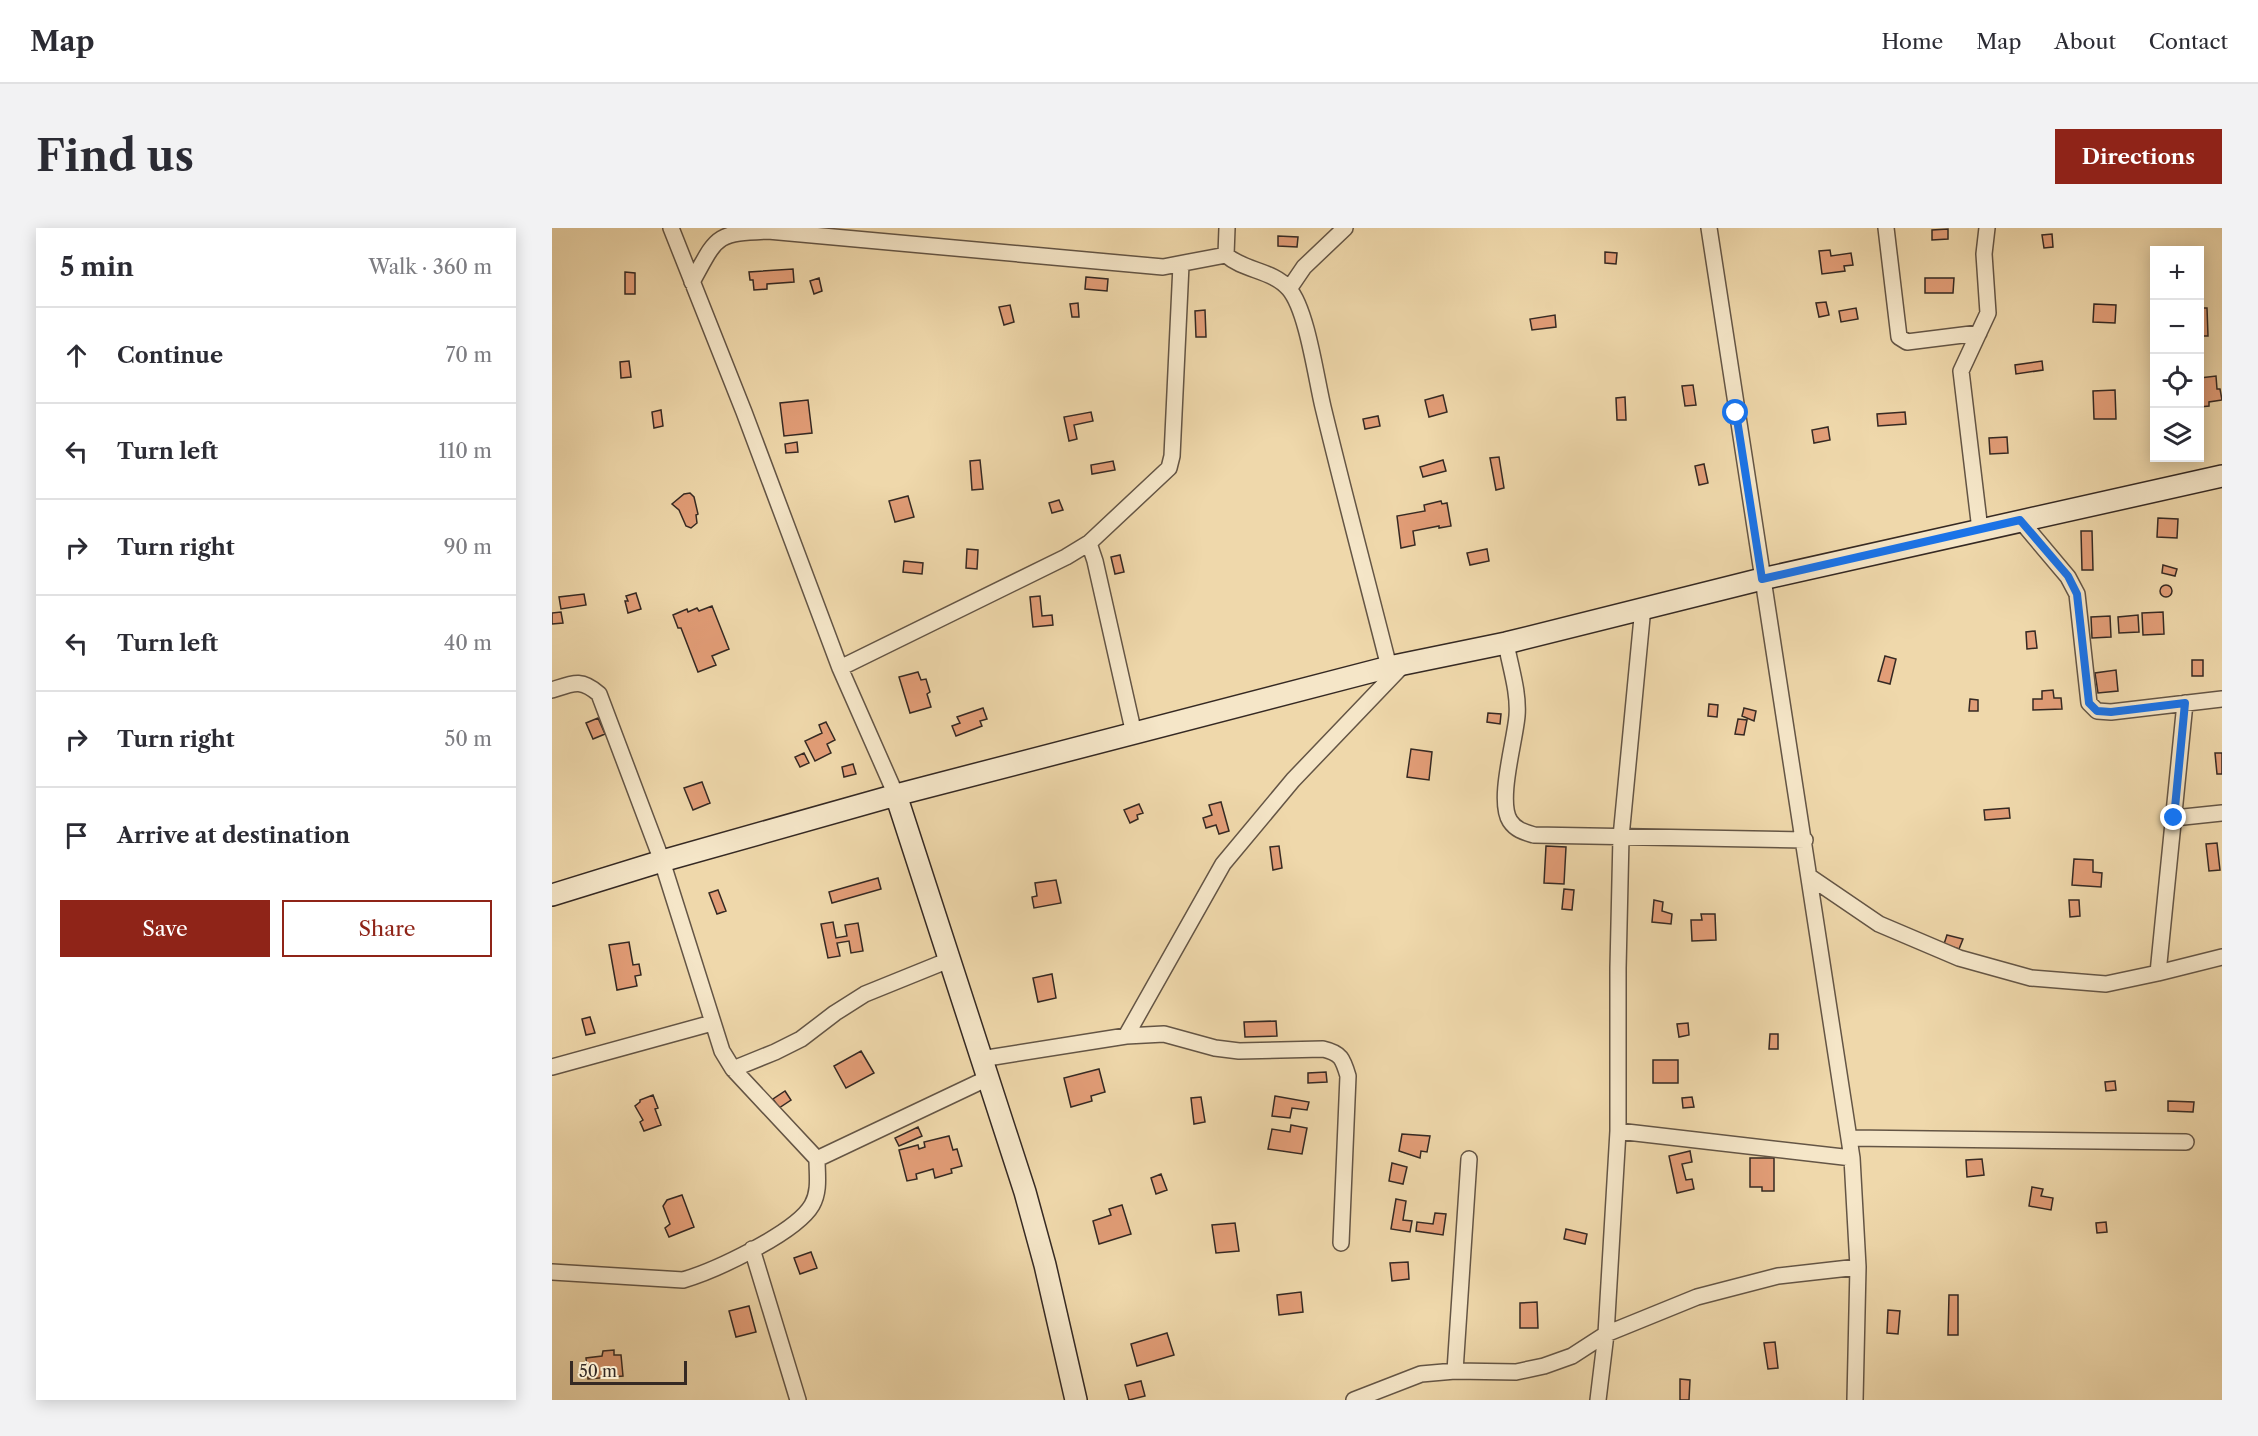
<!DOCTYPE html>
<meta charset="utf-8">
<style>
body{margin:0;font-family:"Libre Caslon Text",serif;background:#f2f2f3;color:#2b2b33}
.controls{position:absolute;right:18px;top:18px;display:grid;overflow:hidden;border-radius:0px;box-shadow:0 3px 15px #0003}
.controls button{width:54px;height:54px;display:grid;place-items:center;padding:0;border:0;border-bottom:2px solid #e1e1e2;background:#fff;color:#2b2b33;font:30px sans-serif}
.scale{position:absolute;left:18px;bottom:15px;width:117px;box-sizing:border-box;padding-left:6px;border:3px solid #352923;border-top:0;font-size:16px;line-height:21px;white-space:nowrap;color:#352923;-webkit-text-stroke:4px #f5e6c8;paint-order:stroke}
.stop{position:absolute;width:18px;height:18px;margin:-14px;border:4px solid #1a73e8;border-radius:50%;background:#fff}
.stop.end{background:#1a73e8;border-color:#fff;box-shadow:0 2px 6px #0008}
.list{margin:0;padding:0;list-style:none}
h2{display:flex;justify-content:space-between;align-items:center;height:78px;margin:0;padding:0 24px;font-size:26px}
h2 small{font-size:20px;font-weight:400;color:#7c7c81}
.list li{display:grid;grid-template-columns:39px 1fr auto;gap:18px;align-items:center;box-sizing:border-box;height:96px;padding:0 24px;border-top:2px solid #e1e1e2}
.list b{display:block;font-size:22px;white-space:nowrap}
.list em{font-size:20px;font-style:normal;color:#7c7c81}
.actions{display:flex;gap:12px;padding:18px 24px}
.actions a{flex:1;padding:14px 0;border:2px solid #8f2418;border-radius:0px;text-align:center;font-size:21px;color:#8f2418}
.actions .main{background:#8f2418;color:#fff}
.icon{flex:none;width:33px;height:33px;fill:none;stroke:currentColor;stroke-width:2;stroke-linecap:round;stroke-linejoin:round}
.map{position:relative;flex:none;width:1670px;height:1172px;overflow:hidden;border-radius:0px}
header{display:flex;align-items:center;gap:36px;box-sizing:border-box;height:84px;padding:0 30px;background:#fff;border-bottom:2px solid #e1e1e2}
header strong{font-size:28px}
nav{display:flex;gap:33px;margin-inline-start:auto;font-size:21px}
.intro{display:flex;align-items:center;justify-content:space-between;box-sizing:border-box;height:144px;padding:0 36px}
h1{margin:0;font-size:42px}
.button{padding:15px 27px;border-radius:0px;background:#8f2418;color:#fff;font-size:21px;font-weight:700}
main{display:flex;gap:36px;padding:0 36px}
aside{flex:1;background:#fff;border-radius:0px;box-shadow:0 3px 15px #0003}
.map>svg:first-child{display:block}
</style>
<header>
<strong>Map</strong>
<nav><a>Home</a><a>Map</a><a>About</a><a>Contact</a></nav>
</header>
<div class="intro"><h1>Find us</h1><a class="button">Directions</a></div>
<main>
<aside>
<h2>5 min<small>Walk · 360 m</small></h2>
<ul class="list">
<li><svg class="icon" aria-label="ahead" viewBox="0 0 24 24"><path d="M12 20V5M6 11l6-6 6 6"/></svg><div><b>Continue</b></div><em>70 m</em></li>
<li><svg class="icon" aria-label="left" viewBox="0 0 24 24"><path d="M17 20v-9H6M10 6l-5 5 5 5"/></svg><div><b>Turn left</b></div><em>110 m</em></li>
<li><svg class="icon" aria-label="right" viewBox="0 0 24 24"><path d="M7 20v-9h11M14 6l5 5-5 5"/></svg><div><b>Turn right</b></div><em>90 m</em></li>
<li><svg class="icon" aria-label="left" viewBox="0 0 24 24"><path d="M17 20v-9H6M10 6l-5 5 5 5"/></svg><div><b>Turn left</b></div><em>40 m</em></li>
<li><svg class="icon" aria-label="right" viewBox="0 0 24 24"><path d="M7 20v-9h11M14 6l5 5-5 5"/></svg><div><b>Turn right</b></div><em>50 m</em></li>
<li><svg class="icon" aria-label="arrive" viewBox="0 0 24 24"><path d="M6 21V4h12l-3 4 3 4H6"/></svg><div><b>Arrive at destination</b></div></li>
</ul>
<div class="actions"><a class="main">Save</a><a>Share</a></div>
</aside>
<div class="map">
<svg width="1670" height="1172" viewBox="0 0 1670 1172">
<rect width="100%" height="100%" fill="#efd8ab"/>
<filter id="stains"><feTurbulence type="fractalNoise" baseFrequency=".00333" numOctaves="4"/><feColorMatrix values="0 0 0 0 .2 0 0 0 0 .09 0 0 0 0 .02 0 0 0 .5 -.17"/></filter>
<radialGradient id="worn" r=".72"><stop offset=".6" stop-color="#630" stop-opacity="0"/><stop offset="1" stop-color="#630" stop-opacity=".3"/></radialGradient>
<path fill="#e29d77" stroke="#352923" stroke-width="1.5" d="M 1396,1 L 1396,11 L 1380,12 L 1380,2 Z
M 1500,6 L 1501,19 L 1492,20 L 1490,7 Z
M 726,8 L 746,9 L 745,19 L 726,18 Z
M 1278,22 L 1279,28 L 1299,25 L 1301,37 L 1292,38 L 1293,43 L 1270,46 L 1267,23 Z
M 1053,24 L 1065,25 L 1064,36 L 1053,35 Z
M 241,41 L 242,54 L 215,56 L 215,61 L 202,62 L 201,52 L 198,52 L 197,44 Z
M 73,44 L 83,45 L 83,66 L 73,66 Z
M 534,49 L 556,51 L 555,63 L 533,61 Z
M 267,50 L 270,63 L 262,66 L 258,53 Z
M 1373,50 L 1402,50 L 1401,65 L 1373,65 Z
M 1274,74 L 1277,87 L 1267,89 L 1264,75 Z
M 526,75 L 527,89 L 520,89 L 518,76 Z
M 1542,76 L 1564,77 L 1563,95 L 1541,94 Z
M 458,77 L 462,94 L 452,97 L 447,79 Z
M 1304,80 L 1306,91 L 1289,94 L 1287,83 Z
M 1648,80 L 1655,80 L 1656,108 L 1648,108 Z
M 653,82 L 654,109 L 644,109 L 643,83 Z
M 1003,87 L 1004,99 L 980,102 L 978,91 Z
M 77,133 L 79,149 L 69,150 L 68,134 Z
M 1490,133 L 1491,142 L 1464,146 L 1463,137 Z
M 1664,148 L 1665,161 L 1668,161 L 1670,172 L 1657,174 L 1657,178 L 1648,179 L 1648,150 Z
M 1141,157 L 1144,177 L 1133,178 L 1130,158 Z
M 1563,162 L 1564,191 L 1542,191 L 1541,163 Z
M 891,167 L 895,184 L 877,189 L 873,172 Z
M 1073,169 L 1074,192 L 1065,192 L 1064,170 Z
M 256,172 L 260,205 L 232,208 L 228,175 Z
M 109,182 L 111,198 L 102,200 L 100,184 Z
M 539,184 L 541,193 L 522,197 L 525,211 L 517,213 L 512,189 Z
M 1353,184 L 1354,196 L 1326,198 L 1325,186 Z
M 826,188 L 828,198 L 813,201 L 811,191 Z
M 1276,199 L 1278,212 L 1262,215 L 1260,202 Z
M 1455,209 L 1456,225 L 1438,226 L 1437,210 Z
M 245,214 L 246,224 L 234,225 L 233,216 Z
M 947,229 L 952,260 L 944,262 L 938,230 Z
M 428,232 L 431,261 L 420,262 L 418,233 Z
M 891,232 L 894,243 L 871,249 L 868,239 Z
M 561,233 L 563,242 L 540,246 L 539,237 Z
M 1152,236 L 1156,255 L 1147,257 L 1143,238 Z
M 138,265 L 142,269 L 146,286 L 144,287 L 145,295 L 139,300 L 134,298 L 127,282 L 120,276 L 132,266 Z
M 356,268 L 362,289 L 343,294 L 337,273 Z
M 507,272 L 511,282 L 500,285 L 497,275 Z
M 889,273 L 890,276 L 895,275 L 899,298 L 887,300 L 887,298 L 861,303 L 863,317 L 849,320 L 845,288 L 873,283 L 872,277 Z
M 1606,290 L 1626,291 L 1625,310 L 1605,309 Z
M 1529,303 L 1540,303 L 1541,342 L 1530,342 Z
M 415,321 L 426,322 L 425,341 L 414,340 Z
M 935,321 L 937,333 L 918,337 L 915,325 Z
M 568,327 L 572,344 L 563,346 L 559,329 Z
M 352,333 L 371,335 L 370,346 L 351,344 Z
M 1611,337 L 1625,341 L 1623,348 L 1610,345 Z
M1608 363a6 6 0 1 1 12 0a6 6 0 1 1-12 0Z
M 84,365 L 89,381 L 76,385 L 73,373 L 76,373 L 74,368 Z
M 32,366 L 34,377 L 9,381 L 7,369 Z
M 488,368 L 490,388 L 500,387 L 501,397 L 481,399 L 478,369 Z
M 160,378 L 177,421 L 160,428 L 164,437 L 146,444 L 129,400 L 126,400 L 121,387 L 135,381 L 136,384 L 145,380 L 147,383 Z
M 9,384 L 11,395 L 0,396 L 0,385 Z
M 1611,384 L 1612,406 L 1591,407 L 1590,385 Z
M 1586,387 L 1587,404 L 1567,405 L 1566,389 Z
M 1558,388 L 1559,409 L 1540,410 L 1539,389 Z
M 1483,403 L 1485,420 L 1475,421 L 1474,404 Z
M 1333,428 L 1344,431 L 1338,456 L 1326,453 Z
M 1640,432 L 1651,432 L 1651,448 L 1640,448 Z
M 1564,442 L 1566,463 L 1546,465 L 1543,445 Z
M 366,444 L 369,452 L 374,451 L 378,464 L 375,466 L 379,479 L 358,485 L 347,449 Z
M 1501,462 L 1502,470 L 1509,470 L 1510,481 L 1481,482 L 1481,471 L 1490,471 L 1490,463 Z
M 1418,471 L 1426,472 L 1426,483 L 1417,483 Z
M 1157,476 L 1166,477 L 1165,489 L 1156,488 Z
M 431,480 L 435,491 L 428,493 L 430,498 L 404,508 L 400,498 L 408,495 L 405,489 Z
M 1192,480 L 1204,483 L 1202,493 L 1190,488 Z
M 936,485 L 949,486 L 948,496 L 935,494 Z
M 46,490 L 53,506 L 41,511 L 34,495 Z
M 1186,491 L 1195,492 L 1192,507 L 1183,506 Z
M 274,494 L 283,512 L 275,516 L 279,525 L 263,533 L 253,513 L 270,505 L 267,497 Z
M 859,521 L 880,524 L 877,552 L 855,549 Z
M 252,525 L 257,535 L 248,539 L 243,529 Z
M 1663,525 L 1670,525 L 1670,546 L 1665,546 Z
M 301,536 L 304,546 L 292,549 L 290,539 Z
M 150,554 L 158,575 L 141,582 L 132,560 Z
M 669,574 L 677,603 L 667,606 L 664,597 L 654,600 L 651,590 L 660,587 L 657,577 Z
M 587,576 L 591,585 L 585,587 L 586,591 L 578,595 L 572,582 Z
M 1457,580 L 1458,590 L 1433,592 L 1432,582 Z
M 1665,615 L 1668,642 L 1657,643 L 1654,616 Z
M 727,618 L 730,640 L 721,642 L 718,619 Z
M 994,618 L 1014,619 L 1012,656 L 992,655 Z
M 1522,631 L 1541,632 L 1541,644 L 1550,645 L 1549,659 L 1520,657 Z
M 326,650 L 329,661 L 280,675 L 277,664 Z
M 504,652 L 509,675 L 482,680 L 480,669 L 485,668 L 483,655 Z
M 1012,661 L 1022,662 L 1020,682 L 1010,681 Z
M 166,662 L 174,683 L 165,686 L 157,665 Z
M 1102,672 L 1111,674 L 1110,683 L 1120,686 L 1119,696 L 1100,694 Z
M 1517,672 L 1527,672 L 1528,688 L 1518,689 Z
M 1149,686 L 1163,686 L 1164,712 L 1140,713 L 1139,692 L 1150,692 Z
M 281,694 L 284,710 L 295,708 L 293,697 L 306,695 L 311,723 L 299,725 L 297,713 L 285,715 L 288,728 L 276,730 L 269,696 Z
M 1395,707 L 1411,711 L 1407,721 L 1392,716 Z
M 77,714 L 81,737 L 87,736 L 89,747 L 83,748 L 85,758 L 65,762 L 57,717 Z
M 500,746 L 504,770 L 486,774 L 481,750 Z
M 38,789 L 43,805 L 34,807 L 30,791 Z
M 724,793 L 725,808 L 693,809 L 692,794 Z
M 1136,795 L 1137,807 L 1127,809 L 1125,796 Z
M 1218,806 L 1226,806 L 1226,821 L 1217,821 Z
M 309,823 L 322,845 L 294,860 L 282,838 Z
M 1101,832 L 1126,832 L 1126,855 L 1101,855 Z
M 547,841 L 553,864 L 539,868 L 540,873 L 519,879 L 512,850 Z
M 774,844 L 775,854 L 756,855 L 756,845 Z
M 1563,853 L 1564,862 L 1554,863 L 1553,854 Z
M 233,863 L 239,872 L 227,880 L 221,871 Z
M 101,867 L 106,880 L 103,881 L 109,897 L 92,903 L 88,894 L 91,892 L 83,878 L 88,874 L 88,872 Z
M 723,868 L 757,874 L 755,882 L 740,880 L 738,890 L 720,888 Z
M 649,869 L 653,894 L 642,896 L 639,870 Z
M 1140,869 L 1142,879 L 1131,880 L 1130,870 Z
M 1616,873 L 1642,874 L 1641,884 L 1616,883 Z
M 739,897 L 755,900 L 750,926 L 716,921 L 720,901 L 738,904 Z
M 366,899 L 370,908 L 347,918 L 343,910 Z
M 850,906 L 878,908 L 875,924 L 869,923 L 868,930 L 847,923 Z
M 397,908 L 401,922 L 405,921 L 410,938 L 399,941 L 400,945 L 383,950 L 381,941 L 364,946 L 365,951 L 355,953 L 347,922 L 366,917 L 367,921 L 373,919 L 372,914 Z
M 1138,923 L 1140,934 L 1130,936 L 1134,952 L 1140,951 L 1142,961 L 1125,965 L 1117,928 Z
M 1198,930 L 1222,930 L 1222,963 L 1210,963 L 1210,959 L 1198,959 Z
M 1430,931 L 1432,947 L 1415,949 L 1414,932 Z
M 840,935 L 855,939 L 851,956 L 837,953 Z
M 609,946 L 615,962 L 604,966 L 599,950 Z
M 1480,959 L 1491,961 L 1489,968 L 1501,970 L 1499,982 L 1477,978 Z
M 130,967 L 142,999 L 117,1009 L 113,1000 L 118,996 L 111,978 L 115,972 Z
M 844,971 L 854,973 L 851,992 L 860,993 L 858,1004 L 839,1001 Z
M 570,977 L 579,1006 L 547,1016 L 541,993 L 559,987 L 557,981 Z
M 883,985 L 894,986 L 891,1007 L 864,1003 L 865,994 L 881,996 Z
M 1554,994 L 1555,1004 L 1545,1005 L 1544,995 Z
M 683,995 L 687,1023 L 664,1025 L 660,997 Z
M 1014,1001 L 1035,1006 L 1033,1016 L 1012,1011 Z
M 259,1024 L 265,1040 L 248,1046 L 242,1030 Z
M 856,1034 L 857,1051 L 840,1053 L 838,1035 Z
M 749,1064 L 751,1084 L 727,1087 L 725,1067 Z
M 1397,1067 L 1406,1067 L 1406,1107 L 1396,1107 Z
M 985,1074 L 986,1100 L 968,1100 L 968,1075 Z
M 197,1078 L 204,1104 L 184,1109 L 177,1083 Z
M 1336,1082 L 1348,1083 L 1346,1106 L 1335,1105 Z
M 615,1105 L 622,1127 L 585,1138 L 579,1116 Z
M 1223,1114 L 1226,1140 L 1216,1141 L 1212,1115 Z
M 62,1122 L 62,1127 L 69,1127 L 71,1148 L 36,1151 L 34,1130 L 50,1128 L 51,1123 Z
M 1128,1151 L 1138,1152 L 1137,1172 L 1128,1172 Z
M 589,1153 L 593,1168 L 577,1172 L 573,1157 Z"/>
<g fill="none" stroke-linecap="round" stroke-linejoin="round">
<defs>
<path id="street" d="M 119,0 L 192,184 L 288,440 L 344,567
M 675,0 L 674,27 C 692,43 721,42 737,61 C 755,82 764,150 771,179 C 792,266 815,352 837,439
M 1157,0 L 1300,930 L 1306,1039 L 1303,1172
M 1334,0 L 1347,109 L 1355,114 L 1427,105
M 140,54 C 165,9 162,5 216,3 L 611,39 L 674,27
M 737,61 L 752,39 L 793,0
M 1468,292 L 1516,349 L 1525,366 L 1537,475 L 1545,483 L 1559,484 L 1670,471
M 1428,302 L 1409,143 L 1436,85 L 1432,26 L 1435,0
M 537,315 L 543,333 L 582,506
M 954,415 C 958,438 967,464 965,488 C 963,513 945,573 958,593 C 964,602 972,604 982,607 L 1253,612
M 288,440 L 514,329 L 537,315 L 617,240 L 620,228 L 629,37
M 0,462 C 21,455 29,450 47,466 L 110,633 L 170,823 L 181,841 L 223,824 L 249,811 L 283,785 L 313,766 L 397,732
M 1622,590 L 1670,585
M 1258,649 L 1327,696 L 1407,730 L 1479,750 L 1554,756 L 1606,745 L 1670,729
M 1606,745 L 1633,475
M 574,808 L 671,636 L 741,552 L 852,436
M 429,831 L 574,808 L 612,806 L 663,820 L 687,823 L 771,821 C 789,825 791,831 796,848 L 789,1015
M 0,839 L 160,795
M 181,841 L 265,931
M 1066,903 L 1300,930
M 1297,910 L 1634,914
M 200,1021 L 246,1172
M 0,1044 L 131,1052 C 162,1043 244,1005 260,977 C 268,963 265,947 265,931 L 436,850
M 903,1143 L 917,931
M 802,1172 L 869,1146 L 903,1143 L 964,1144 L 992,1138 L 1020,1128 L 1054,1106 L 1145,1069 L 1226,1048 L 1306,1039
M 1046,1172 L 1054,1106 L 1066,903 L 1066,740 L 1069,609 L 1091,379"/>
<path id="secondary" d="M 344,567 L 473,964 L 493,1037 L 524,1172
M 0,667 L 110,633 L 344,567 L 837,439 L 954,415 L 1210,351 L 1670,248"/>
</defs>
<use href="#street" stroke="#645545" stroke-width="18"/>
<use href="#secondary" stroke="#352923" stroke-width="24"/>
<use href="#street" stroke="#f5e6c8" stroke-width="15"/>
<use href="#secondary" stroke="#f5e6c8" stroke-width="21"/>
</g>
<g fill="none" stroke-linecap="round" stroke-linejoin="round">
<path stroke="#1a73e8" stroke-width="8" d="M 1184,185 L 1210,351 L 1468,292 L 1516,348 L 1525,366 L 1537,475 L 1545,483 L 1559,484 L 1633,475 L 1622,590"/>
</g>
<rect width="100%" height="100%" filter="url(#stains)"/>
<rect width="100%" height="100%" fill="url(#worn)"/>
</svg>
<div class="controls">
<button>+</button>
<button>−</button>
<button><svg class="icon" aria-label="locate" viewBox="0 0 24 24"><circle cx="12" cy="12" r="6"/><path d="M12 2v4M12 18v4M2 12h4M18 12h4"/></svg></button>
<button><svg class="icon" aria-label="layers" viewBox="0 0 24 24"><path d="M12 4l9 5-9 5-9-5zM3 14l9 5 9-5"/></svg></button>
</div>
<div class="scale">50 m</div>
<div class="stop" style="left:1184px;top:185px"></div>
<div class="stop end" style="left:1622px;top:590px"></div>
</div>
</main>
